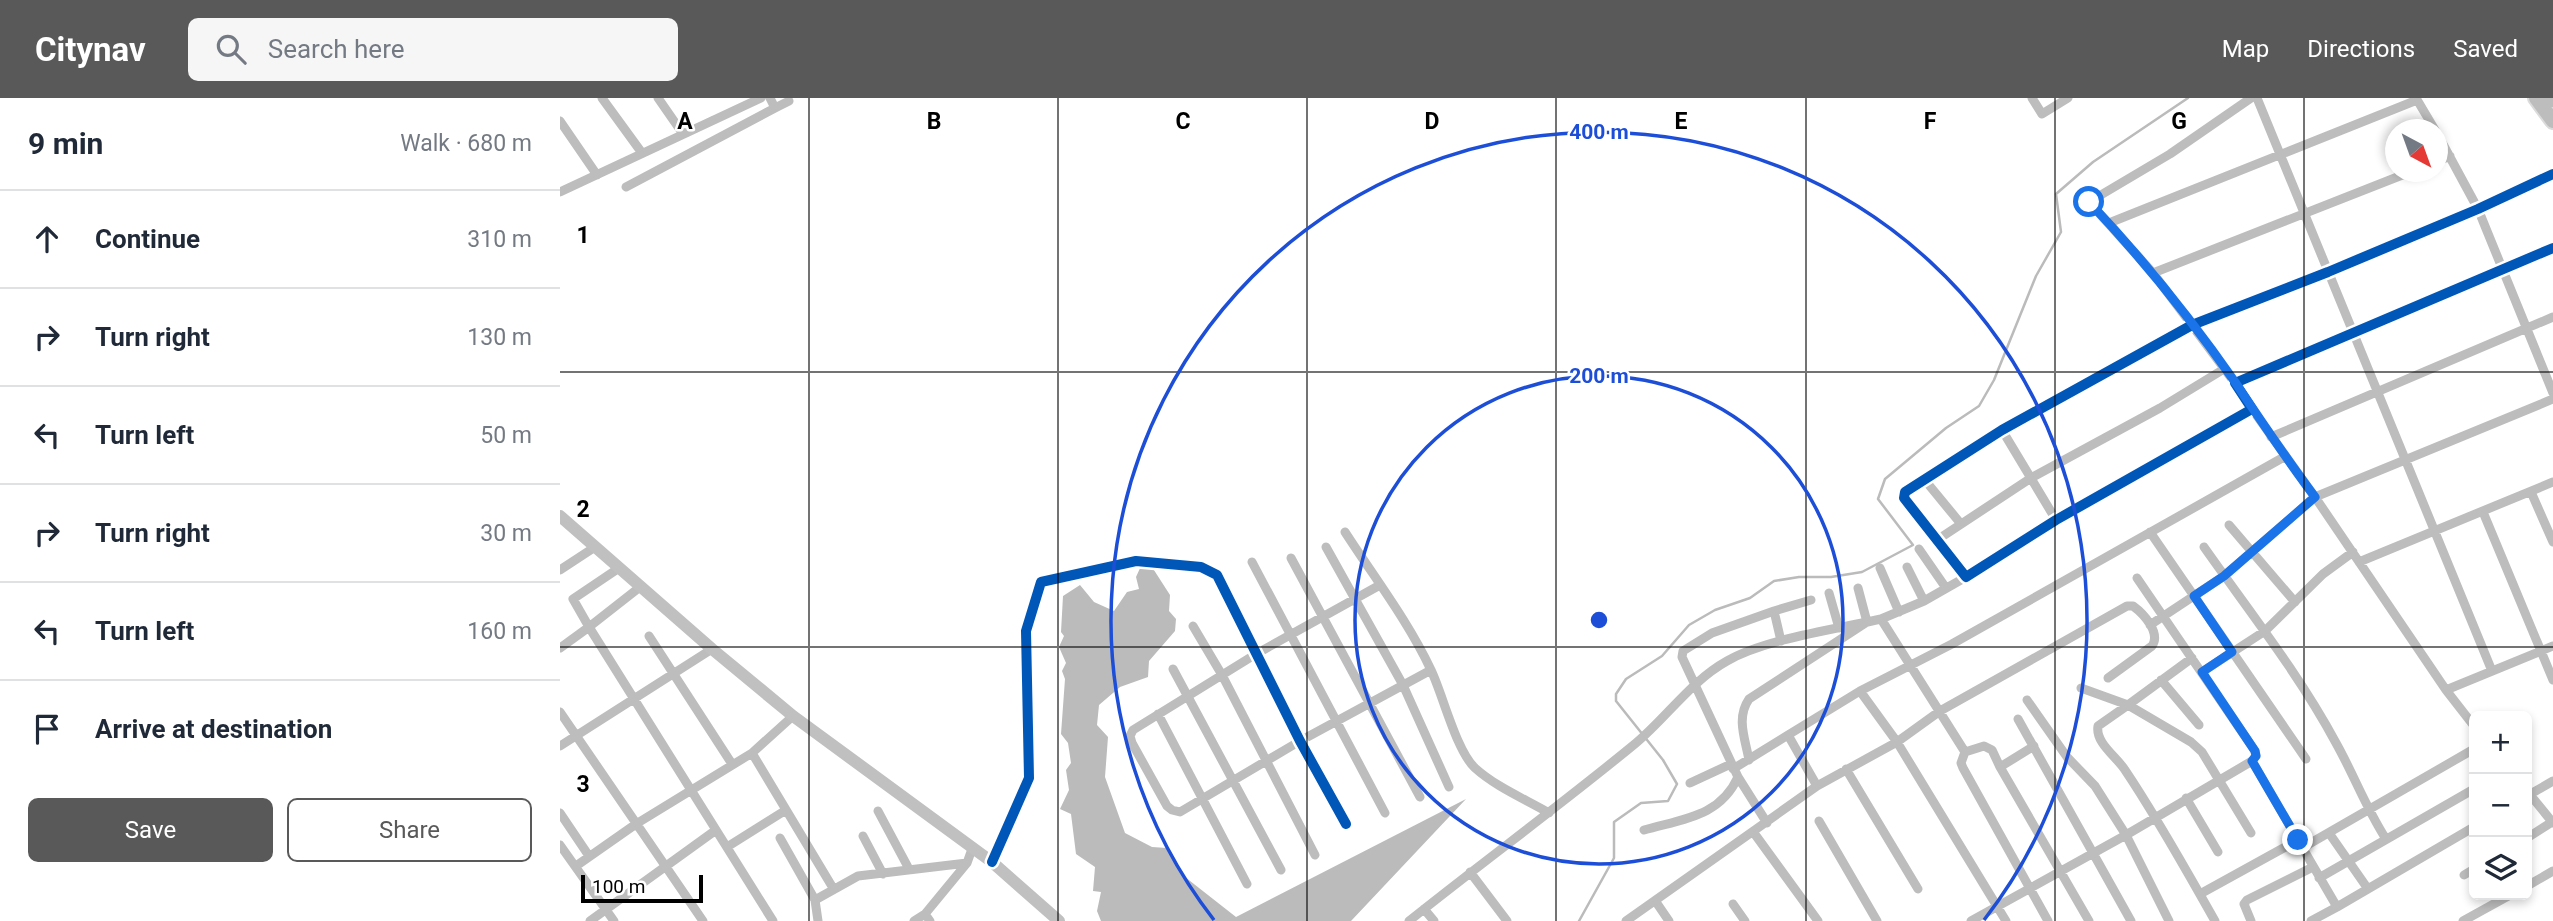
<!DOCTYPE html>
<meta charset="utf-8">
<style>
body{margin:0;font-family:Roboto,sans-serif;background:#f6f6f7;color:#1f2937}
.controls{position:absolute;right:21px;bottom:21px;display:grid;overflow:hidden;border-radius:10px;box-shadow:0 4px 10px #0003}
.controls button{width:63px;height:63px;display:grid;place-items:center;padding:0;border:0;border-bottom:2px solid #e0e1e3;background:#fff;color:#1f2937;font:35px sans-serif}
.compass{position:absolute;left:1825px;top:21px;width:63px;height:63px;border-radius:50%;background:#fff;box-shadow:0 4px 10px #0003;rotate:139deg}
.scale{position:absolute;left:21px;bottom:18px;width:122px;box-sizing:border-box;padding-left:7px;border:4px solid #000;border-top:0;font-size:19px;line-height:24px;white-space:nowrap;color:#000;-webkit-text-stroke:5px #fff;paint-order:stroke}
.stop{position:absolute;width:21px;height:21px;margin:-16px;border:5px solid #1a73e8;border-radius:50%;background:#fff}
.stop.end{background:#1a73e8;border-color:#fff;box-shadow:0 2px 7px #0008}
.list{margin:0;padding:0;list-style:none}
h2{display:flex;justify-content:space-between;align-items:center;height:91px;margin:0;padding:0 28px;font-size:30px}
h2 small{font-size:23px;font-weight:400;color:#747a83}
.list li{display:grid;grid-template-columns:46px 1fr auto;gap:21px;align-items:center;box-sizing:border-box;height:98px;padding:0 28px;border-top:2px solid #e0e1e3}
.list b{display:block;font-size:26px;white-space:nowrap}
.list em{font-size:23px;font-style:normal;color:#747a83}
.actions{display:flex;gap:14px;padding:21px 28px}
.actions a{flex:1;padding:16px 0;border:2px solid #595959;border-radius:10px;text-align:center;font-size:24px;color:#595959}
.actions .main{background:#595959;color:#fff}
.icon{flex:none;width:38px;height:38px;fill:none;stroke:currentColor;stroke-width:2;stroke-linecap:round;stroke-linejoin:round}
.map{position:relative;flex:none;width:1993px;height:823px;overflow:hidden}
header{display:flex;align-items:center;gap:42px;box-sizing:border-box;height:98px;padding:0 35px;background:#595959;color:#fff}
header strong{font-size:33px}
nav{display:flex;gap:38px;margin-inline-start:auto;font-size:24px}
.search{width:490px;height:63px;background:#f6f6f7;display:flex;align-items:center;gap:18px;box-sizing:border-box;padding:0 24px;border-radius:10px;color:#747a83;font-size:26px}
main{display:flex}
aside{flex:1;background:#fff}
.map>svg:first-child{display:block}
</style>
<header>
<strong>Citynav</strong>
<div class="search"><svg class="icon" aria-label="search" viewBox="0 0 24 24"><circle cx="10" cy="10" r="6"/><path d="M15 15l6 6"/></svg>Search here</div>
<nav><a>Map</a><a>Directions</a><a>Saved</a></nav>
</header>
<main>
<aside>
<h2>9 min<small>Walk · 680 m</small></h2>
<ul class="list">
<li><svg class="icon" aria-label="ahead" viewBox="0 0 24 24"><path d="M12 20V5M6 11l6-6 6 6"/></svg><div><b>Continue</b></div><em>310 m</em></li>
<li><svg class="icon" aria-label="right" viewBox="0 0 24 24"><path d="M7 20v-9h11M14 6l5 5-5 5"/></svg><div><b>Turn right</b></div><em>130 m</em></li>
<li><svg class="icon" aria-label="left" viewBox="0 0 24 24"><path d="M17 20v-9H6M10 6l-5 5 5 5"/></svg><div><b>Turn left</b></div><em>50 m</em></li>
<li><svg class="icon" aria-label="right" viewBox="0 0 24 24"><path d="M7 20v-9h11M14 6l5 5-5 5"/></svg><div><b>Turn right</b></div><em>30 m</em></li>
<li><svg class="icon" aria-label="left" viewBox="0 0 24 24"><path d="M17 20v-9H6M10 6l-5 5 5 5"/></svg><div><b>Turn left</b></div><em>160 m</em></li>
<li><svg class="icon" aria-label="arrive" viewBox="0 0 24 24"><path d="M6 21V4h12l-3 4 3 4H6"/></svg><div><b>Arrive at destination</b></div></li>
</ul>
<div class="actions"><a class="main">Save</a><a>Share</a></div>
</aside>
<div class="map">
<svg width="1993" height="823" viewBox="0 0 1993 823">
<rect width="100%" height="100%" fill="#fff"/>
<path fill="#bbb" d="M 581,468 L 592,469 L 610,497 L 609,513 L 616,521 L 615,533 L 589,563 L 588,579 L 560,589 L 539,607 L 537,627 L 548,639 L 545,679 L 565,735 L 592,749 L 607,750 L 625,779 L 676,819 L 906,701 L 791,823 L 541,823 L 537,813 L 541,794 L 533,793 L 535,769 L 516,756 L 511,716 L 500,711 L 509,692 L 506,672 L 511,665 L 508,645 L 501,636 L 505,581 L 502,573 L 506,565 L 499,549 L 504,538 L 501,534 L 503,498 L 520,487 L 534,504 L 554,513 L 567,494 L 579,491 L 576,479 Z"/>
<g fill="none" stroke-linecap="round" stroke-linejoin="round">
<path stroke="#bbb" stroke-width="2.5" d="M 1019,823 L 1054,760 L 1054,724 L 1081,705 L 1108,703 L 1117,686 L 1103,662 L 1056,603 L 1056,596 L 1066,581 L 1102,558 L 1129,527 L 1155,512 L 1190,500 L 1214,483 L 1239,479 L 1271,479 L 1302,474 L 1353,447 L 1318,401 L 1325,381 L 1386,330 L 1419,308 L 1434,282 L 1476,178 L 1501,134 L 1496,96 L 1533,64 L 1628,0"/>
<defs>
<path id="primary" d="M 1976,0 L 1993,23
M 1992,0 L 1993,2"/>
</defs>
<use href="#primary" stroke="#dbdbdb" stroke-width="18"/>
<path stroke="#bdbdbd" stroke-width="9" d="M 42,0 L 82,55
M 98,0 L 123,36
M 210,0 L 215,10 L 229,3
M 1472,0 L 1482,16 L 1508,0
M 1697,0 L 1932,573
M 1856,0 L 1875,32
M 0,23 L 37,77
M 1878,37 L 1918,111 L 1993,295
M 1878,63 L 1890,58
M 1993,76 L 1918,111 L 1768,174 L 1632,227 L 1442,332 L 1345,394 L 1344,400 L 1406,479 L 1496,422 L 1692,311 L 1675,285 L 1993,150
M 66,89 L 215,10
M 0,94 L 201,0
M 1549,125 L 1857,2
M 1593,175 L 1850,74
M 1675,285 L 1593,175 L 1529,104 L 1610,56 L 1691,0
M 1692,311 L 1755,399 L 1886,592 L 1914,628
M 1442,332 L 1496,422
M 1711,339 L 1993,219
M 1364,381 L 1401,426
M 1971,394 L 1993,444
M 1923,414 L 1993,582
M 1669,427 L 1735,504
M 785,434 C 814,479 848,523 871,572 C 883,597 896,652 915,670 C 936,689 965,701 989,715
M 1590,434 L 1746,661
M 1377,442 L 1471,380 L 1600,310 L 1664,271
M 766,449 L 843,587 L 889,689
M 1644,449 C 1689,513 1739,576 1776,645 C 1794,677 1806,710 1826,741
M 1359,451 L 1386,490
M 731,460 L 860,699
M 692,464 L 825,715
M 1799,464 L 1993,384
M 1347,469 L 1364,503
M 1320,470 L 1339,514
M 0,472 L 35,449
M 820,487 L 696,556 L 573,632 L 570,638 L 572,645 L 607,708 L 612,712 L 620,714 L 740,643 L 871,572
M 80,489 L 29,529 L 213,823
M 1269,495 L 1279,530
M 1321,521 L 1364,503 L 1406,479
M 1590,527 L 1664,478 L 1755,399 L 1993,301
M 633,528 L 662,577 L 755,757
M 89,538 L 172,666
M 1221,543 L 1214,513 L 1251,502
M 0,550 L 29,529 L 13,501 L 59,470
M 613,571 L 721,772
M 1642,574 L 1705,533 L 1763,476 L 1793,454
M 1601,582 L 1639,627
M 1521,590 L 1568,607 L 1632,560
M 1886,592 L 1993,548
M 1300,593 L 1337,644 L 1446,823
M 1467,602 L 1507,659 L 1535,688 L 1566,737 L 1609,823
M 0,614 L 143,823
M 598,616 L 687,786
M 233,618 L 192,655 L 273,790
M 1458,621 L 1571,823
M 1228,637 L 1300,593 L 1392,546 L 1724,359
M 0,648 L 152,551
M 1189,662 C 1185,640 1176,620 1189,601 L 1307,524 L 1298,490
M 1692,663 L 1777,809 L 1914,729
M 1440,669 L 1474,648
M 1173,671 L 1228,637 L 1257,688
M 1286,671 L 1358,791
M 1178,679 L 1207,725
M 1130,685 L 1171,666
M 1967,693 L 1993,725
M 1967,698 L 1993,683
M 1626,700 L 1658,754
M 318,713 L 349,771
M 0,715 L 29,758
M 1259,723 L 1317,823
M 1084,732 C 1122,721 1160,719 1178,679 L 1122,559 L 1123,553 L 1152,535 L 1214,513
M 1194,735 L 1258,823
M 1769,735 L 1808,791
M 303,738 L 323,776
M 220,740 L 255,802 L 258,823
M 1967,740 L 1992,724
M 0,747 L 54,823
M 167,749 L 226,712
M 1742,750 L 1914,651
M 432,764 L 469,680 L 466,533 L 481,484 L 576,463 L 641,469 L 657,477 L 740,643 L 786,726
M 16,768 L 76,726 L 192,655
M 910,774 L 947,823
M 1904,777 L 1914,771
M 1759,780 L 1914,691
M 1967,788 L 1993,773
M 1640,796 L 1738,742
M 255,802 L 298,778 L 407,765
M 1096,804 L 1109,823
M 1173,806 L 1185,823
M 864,811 L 874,823
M 30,823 L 156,732
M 354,823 L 365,816
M 370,823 L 365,816 L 407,765 L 412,751
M 849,823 C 924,763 1002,706 1076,645 C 1107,619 1131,583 1167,563 C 1205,541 1277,531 1321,521 L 1405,654
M 1066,823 L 1257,688 L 1337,644 L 1380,613 L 1567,508 L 1573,508 C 1584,516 1601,535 1592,548 L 1548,580
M 1411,823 L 1566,737 L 1692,663 L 1696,658 L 1695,653 L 1577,480
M 1488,823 L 1403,670 L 1401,665 L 1405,654 L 1424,648 L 1432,652 L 1440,669 L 1529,823
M 1655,823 C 1626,772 1598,721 1565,672 C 1557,659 1535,645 1538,628 L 1568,607 L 1631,644 L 1642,654 L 1691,735
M 1691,823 L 1684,806 L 1687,802 L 1753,769
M 1751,823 L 1777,809
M 1903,823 L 1950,797"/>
<path stroke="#c0c0c0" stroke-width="12" d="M 0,418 L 152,551 L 233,618 L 432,764 L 499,823"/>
<use href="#primary" stroke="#bdbdbd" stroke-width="14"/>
<defs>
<path id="cycleway" d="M 1993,76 L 1918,111 L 1768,174 L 1632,227 L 1442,332 L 1345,394 L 1344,400 L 1406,479 L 1496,422 L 1692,311 L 1675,285 L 1993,150
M 432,764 L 469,680 L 466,533 L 481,484 L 576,463 L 641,469 L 657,477 L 740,643 L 786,726"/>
</defs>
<use href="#cycleway" stroke="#fff" stroke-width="15"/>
<use href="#cycleway" stroke="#0057b8" stroke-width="10"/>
</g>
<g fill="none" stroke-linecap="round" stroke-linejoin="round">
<path stroke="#1a73e8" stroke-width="9" d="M 1529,104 C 1582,160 1631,221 1675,284 C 1701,323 1727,362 1755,399 L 1664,478 L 1634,498 L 1672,554 L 1642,574 L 1695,653 L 1696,658 L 1692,663 L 1738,742"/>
</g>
<path fill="none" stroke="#000" stroke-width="2" stroke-opacity="0.55" d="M 249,0 L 249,823M 498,0 L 498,823M 747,0 L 747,823M 996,0 L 996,823M 1246,0 L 1246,823M 1495,0 L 1495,823M 1744,0 L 1744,823M 0,274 L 1993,274M 0,549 L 1993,549"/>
<g fill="none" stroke="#1d4ed8" stroke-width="3.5">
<circle cx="1039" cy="522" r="244"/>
<path d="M654 822A488 488 0 1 1 1424 822"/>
</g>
<g font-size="23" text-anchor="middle" font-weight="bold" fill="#000" stroke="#fff" stroke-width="5" stroke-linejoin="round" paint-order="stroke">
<text x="125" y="31">A</text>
<text x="374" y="31">B</text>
<text x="623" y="31">C</text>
<text x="872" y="31">D</text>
<text x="1121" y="31">E</text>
<text x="1370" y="31">F</text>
<text x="1619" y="31">G</text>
<text x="23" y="145">1</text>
<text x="23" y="419">2</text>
<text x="23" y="694">3</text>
</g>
<circle cx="1039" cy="522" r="10" fill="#1d4ed8" stroke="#fff" stroke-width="3.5"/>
<g font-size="21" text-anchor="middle" font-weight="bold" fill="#1d4ed8" stroke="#fff" stroke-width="5" stroke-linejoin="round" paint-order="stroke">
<text x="1039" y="41">400 m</text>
<text x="1039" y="285">200 m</text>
</g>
</svg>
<div class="controls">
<button>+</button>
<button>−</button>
<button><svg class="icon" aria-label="layers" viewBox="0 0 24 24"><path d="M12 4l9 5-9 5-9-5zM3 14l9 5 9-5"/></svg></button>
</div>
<svg class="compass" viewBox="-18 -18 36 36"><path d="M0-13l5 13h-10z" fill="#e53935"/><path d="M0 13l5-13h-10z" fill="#747a83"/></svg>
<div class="scale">100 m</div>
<div class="stop" style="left:1529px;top:104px"></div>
<div class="stop end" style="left:1738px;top:742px"></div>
</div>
</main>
